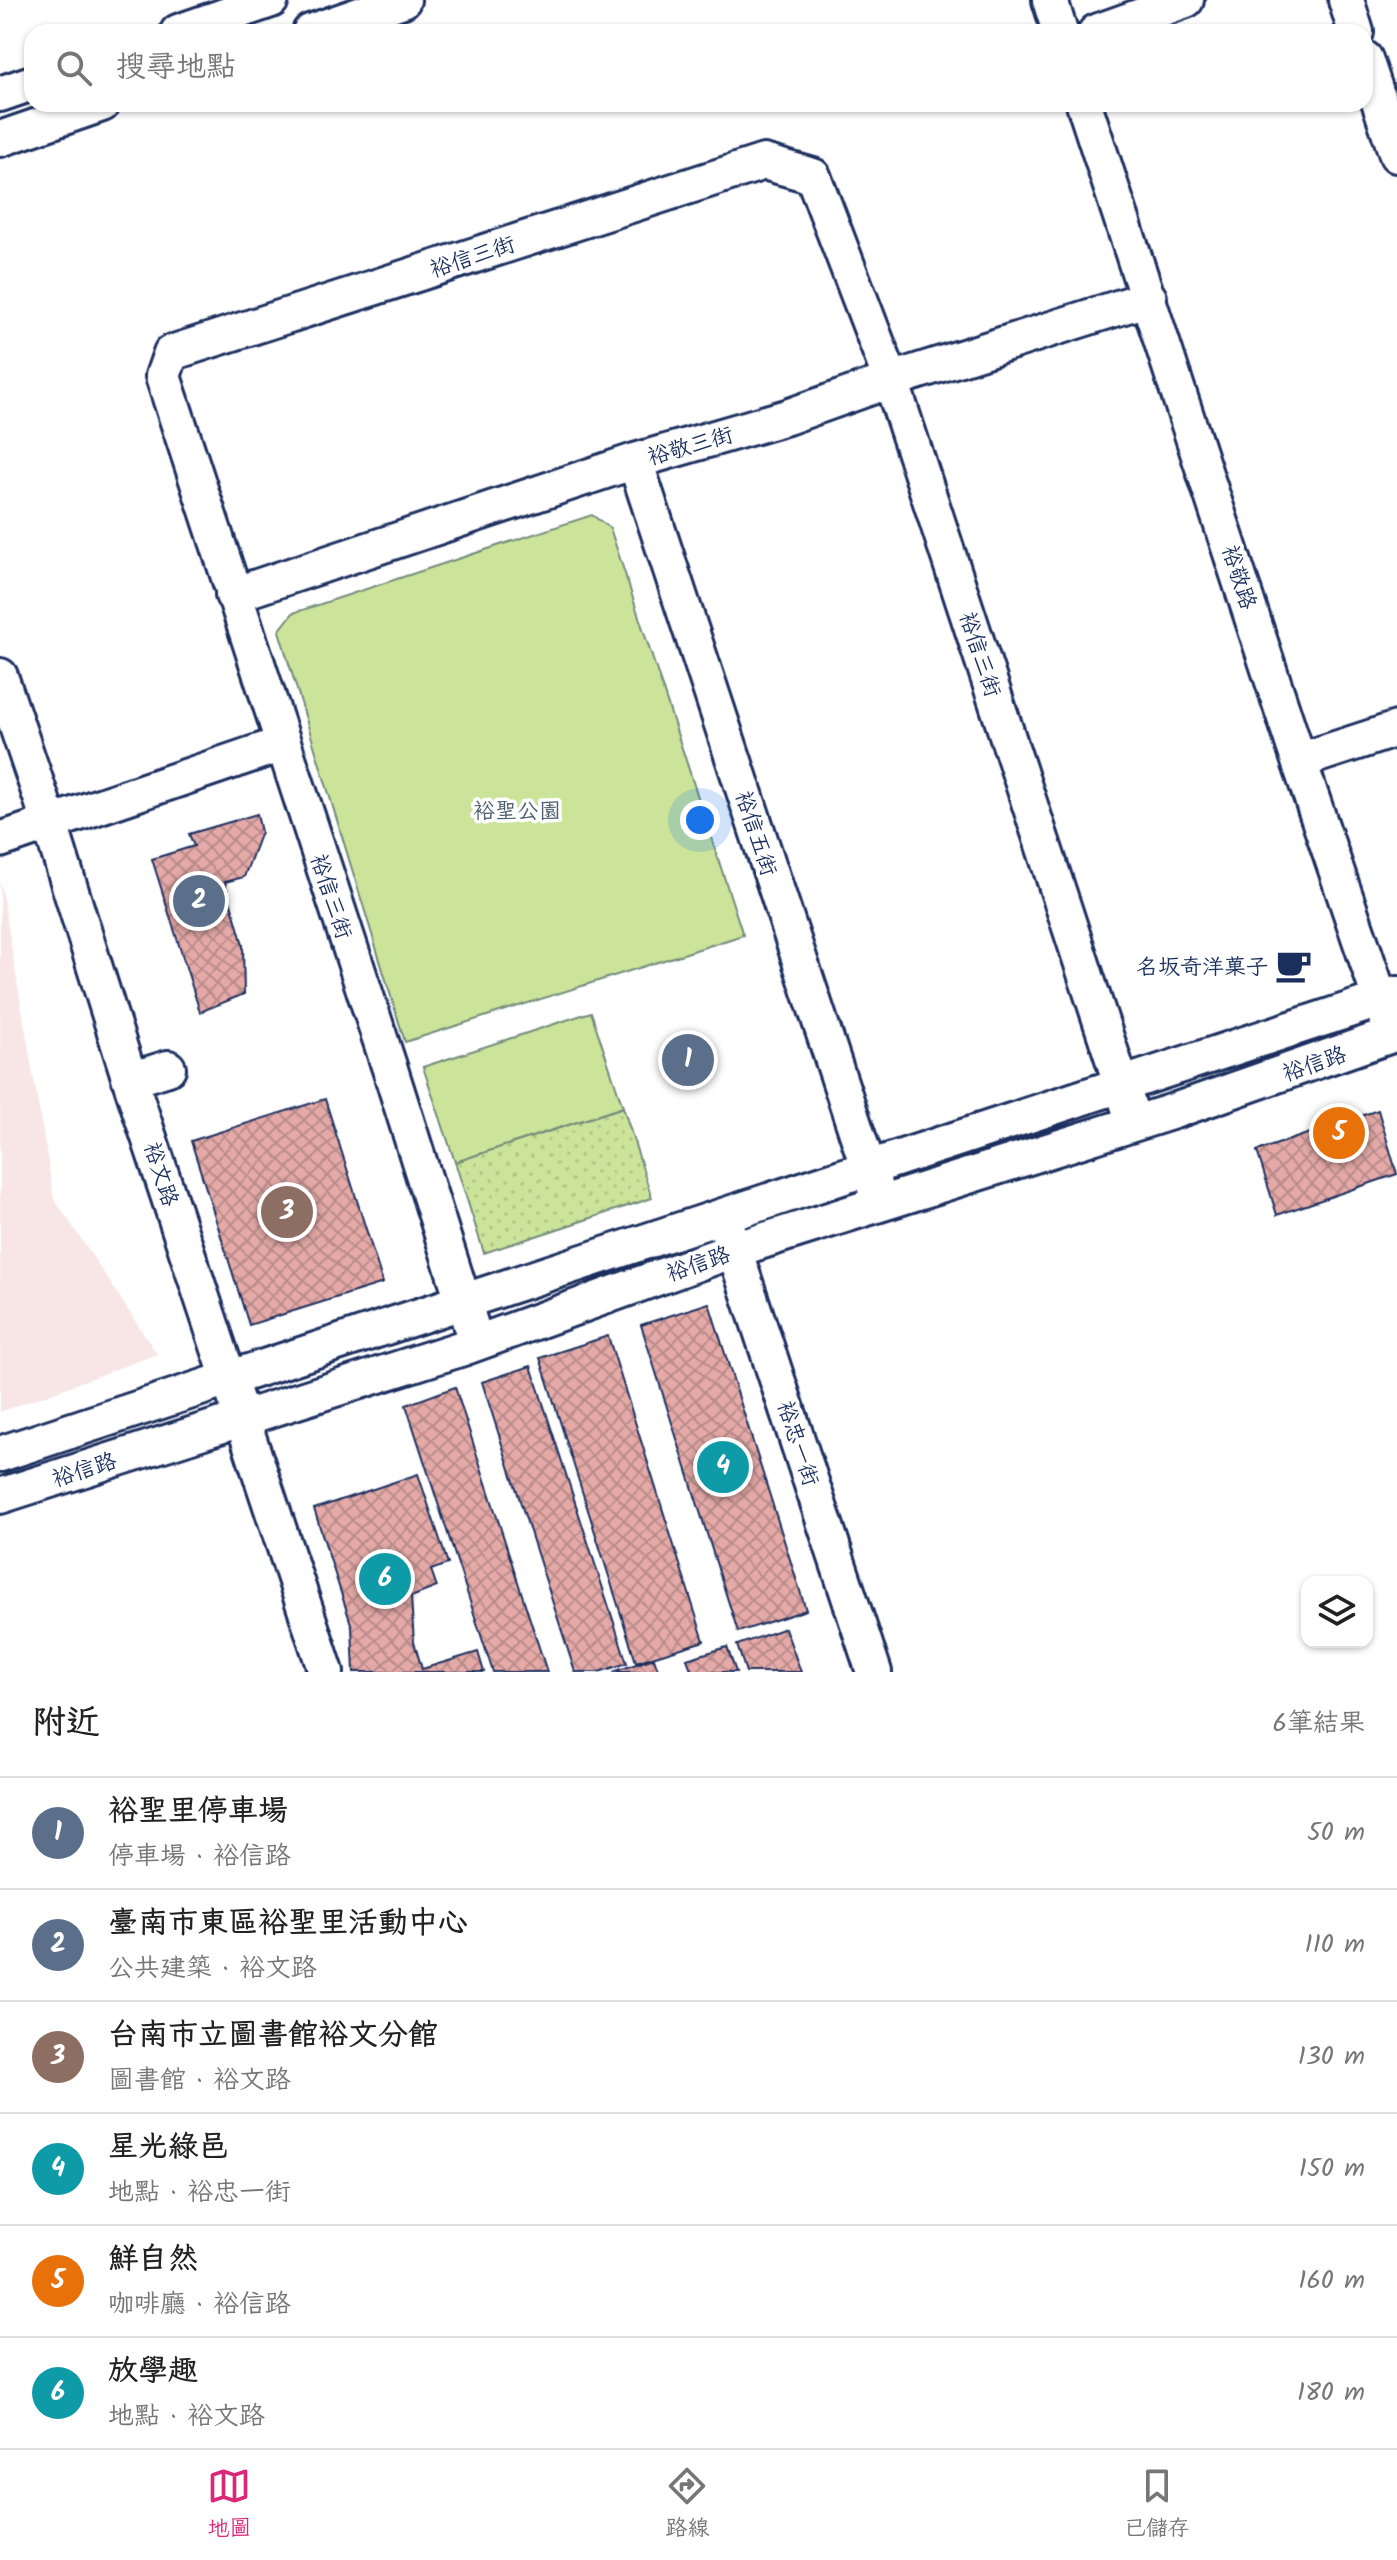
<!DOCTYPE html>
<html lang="zh-TW">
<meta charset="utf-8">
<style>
body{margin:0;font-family:Kalam,"LXGW WenKai TC",sans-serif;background:#f2f2f2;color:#222}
.controls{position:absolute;right:24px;bottom:24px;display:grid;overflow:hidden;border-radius:16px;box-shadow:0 2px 6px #0004}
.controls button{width:72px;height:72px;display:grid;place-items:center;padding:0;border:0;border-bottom:2px solid #e0e0e0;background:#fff;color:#222;font:40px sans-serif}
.you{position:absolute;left:700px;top:820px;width:28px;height:28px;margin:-20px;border:6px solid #fff;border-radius:50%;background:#1a73e8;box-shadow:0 0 0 12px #1a73e833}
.badge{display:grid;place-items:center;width:52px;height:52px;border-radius:50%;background:#db2777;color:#fff;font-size:26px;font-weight:700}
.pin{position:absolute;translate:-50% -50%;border:4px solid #fff;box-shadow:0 2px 8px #0006}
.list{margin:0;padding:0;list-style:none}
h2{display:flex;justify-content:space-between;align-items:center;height:104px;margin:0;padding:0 32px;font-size:34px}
h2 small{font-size:26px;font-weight:400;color:#767676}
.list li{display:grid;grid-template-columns:52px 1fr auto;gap:24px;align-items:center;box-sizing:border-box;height:112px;padding:0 32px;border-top:2px solid #e0e0e0}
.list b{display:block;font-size:30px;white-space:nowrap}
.list p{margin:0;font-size:26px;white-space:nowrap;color:#767676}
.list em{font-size:26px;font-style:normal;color:#767676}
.icon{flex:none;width:44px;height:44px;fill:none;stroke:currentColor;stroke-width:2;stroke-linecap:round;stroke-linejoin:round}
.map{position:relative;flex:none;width:1397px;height:1672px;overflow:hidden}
.search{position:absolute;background:#fff;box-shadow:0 2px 6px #0004;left:24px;right:24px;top:24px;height:88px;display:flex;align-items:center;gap:20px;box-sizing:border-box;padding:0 28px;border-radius:24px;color:#767676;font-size:30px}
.sheet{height:776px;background:#fff}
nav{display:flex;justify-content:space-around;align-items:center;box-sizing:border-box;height:112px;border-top:2px solid #e0e0e0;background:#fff;font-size:22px;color:#767676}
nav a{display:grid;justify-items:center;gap:4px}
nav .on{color:#db2777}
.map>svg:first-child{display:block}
</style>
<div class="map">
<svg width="1397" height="1672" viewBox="0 0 1397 1672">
<defs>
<pattern id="grass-dots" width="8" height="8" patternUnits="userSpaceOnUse" patternTransform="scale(2)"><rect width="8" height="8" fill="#cbe49a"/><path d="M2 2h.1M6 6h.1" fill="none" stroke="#aec487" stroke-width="1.8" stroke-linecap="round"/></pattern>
<pattern id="building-cross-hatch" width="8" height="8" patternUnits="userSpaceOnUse" patternTransform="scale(2)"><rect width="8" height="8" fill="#e5aaa7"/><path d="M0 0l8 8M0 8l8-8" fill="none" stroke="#b98b8b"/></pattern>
</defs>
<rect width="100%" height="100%" fill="#fff"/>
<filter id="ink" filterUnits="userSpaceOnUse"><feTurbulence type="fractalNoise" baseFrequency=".0125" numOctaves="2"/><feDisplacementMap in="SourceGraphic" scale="16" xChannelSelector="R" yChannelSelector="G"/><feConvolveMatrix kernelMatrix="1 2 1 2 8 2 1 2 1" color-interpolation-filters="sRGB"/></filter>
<g filter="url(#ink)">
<path fill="#f7e6e5" d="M 0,880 L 54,1198 L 157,1354 L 0,1412 Z"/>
<path fill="url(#grass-dots)" stroke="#738a7c" stroke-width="2" d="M 623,1107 L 652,1198 L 484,1253 L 455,1162 Z"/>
<path fill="#cbe49a" stroke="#738a7c" stroke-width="2" d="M 592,515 L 610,528 L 743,935 L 405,1042 L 279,631 L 293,613 Z
M 591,1012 L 623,1107 L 455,1162 L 423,1067 Z"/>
<path fill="url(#building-cross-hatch)" stroke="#1b2f5e" stroke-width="2" d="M 257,814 L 261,832 L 244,877 L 225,882 L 243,945 L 244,994 L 200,1012 L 152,859 L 194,846 L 189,834 Z
M 325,1099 L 383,1283 L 249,1325 L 191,1141 Z
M 1378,1110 L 1397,1174 L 1277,1215 L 1257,1151 Z
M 709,1303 L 806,1610 L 738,1632 L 641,1325 Z
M 608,1336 L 704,1641 L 636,1662 L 540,1358 Z
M 531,1366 L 627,1663 L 599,1672 L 575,1672 L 482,1382 Z
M 455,1387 L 547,1672 L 493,1672 L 406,1405 Z
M 418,1474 L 448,1564 L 431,1570 L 437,1587 L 411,1597 L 414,1642 L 422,1669 L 478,1652 L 484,1672 L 354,1672 L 352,1627 L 314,1509 Z
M 785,1628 L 801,1672 L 746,1672 L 737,1645 Z
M 727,1647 L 736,1672 L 692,1672 L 687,1659 Z
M 654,1658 L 659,1672 L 613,1672 Z"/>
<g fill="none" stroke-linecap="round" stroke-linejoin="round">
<defs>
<path id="minor" d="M 1050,0 L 1060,32
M 1346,0 L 1356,32
M 178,32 L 271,0
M 310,32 L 403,0
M 1096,32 L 1186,0
M 1365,59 L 1397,155
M 0,94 L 32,83
M 1084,104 L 1299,761 L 1387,1019
M 0,139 L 102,104
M 635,461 L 875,1188
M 233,595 L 635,461 L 787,417 L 891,380 L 1149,298
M 0,676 L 50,824 L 130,1080 L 326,1672
M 1299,761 L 1397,729
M 0,840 L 282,744
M 130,1080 L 168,1068
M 728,1231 L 874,1672
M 476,1342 L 390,1069 L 163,376 L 171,353 L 764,162 L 813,176 L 891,380 L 1134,1123
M 0,1454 L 1397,994
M 0,1496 L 463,1348 L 734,1250 L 1174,1111 L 1397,1033"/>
</defs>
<use href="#minor" stroke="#1b2f5e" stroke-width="40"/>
<use href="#minor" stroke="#fff" stroke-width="34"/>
</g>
</g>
<defs>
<symbol id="cafe-bare" viewBox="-9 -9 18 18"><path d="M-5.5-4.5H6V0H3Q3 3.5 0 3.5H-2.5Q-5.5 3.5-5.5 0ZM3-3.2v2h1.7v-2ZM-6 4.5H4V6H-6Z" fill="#1b2f5e" stroke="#fff" stroke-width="2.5" paint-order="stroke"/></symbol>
</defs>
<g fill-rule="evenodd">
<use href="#cafe-bare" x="1268" y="940" width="51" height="51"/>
</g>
<g text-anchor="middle" stroke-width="7" stroke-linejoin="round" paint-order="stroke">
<g font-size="22" fill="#1b2f5e" stroke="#fff">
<text transform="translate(472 256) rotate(-18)" y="8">裕信三街</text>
<text transform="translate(690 445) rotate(-16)" y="8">裕敬三街</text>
<text transform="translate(1240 577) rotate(72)" y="8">裕敬路</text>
<text transform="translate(981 654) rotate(72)" y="8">裕信三街</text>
<text transform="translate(757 833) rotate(72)" y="8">裕信五街</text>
<text transform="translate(332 896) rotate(72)" y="8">裕信三街</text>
<text transform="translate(1314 1063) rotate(-19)" y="8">裕信路</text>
<text transform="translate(162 1174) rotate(72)" y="8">裕文路</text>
<text transform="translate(698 1263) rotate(-19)" y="8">裕信路</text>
<text transform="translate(799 1443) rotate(72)" y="8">裕忠一街</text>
<text transform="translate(84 1469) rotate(-18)" y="8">裕信路</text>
</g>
<g font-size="22" fill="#475c6d" stroke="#fff">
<text x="517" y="818">裕聖公園</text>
</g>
<g font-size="22" fill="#1b2f5e" stroke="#fff" text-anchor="end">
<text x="1268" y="974">名坂奇洋菓子</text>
</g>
</g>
</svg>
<div class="controls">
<button><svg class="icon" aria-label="layers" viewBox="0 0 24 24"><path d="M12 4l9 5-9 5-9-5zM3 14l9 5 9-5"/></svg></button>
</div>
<div class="you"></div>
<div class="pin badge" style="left:688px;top:1060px;background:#5c6f8a">1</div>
<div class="pin badge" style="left:199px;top:901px;background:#5c6f8a">2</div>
<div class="pin badge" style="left:287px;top:1212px;background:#8d6e63">3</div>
<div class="pin badge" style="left:723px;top:1467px;background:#0f9aa8">4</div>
<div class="pin badge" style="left:1339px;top:1133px;background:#e8710a">5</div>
<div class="pin badge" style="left:385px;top:1579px;background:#0f9aa8">6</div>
<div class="search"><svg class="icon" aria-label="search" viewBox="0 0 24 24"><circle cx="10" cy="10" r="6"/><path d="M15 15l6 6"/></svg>搜尋地點</div>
</div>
<section class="sheet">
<h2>附近<small>6筆結果</small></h2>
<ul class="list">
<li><span class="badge" style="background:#5c6f8a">1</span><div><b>裕聖里停車場</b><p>停車場 · 裕信路</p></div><em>50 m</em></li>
<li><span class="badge" style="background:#5c6f8a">2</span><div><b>臺南市東區裕聖里活動中心</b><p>公共建築 · 裕文路</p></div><em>110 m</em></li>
<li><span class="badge" style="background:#8d6e63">3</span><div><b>台南市立圖書館裕文分館</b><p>圖書館 · 裕文路</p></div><em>130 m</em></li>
<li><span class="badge" style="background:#0f9aa8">4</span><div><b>星光綠邑</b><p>地點 · 裕忠一街</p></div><em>150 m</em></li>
<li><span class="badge" style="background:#e8710a">5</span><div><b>鮮自然</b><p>咖啡廳 · 裕信路</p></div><em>160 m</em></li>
<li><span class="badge" style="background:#0f9aa8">6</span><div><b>放學趣</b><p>地點 · 裕文路</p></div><em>180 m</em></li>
</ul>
</section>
<nav>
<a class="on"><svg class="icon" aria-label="map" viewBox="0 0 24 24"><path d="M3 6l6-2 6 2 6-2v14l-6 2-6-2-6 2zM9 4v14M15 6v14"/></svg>地圖</a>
<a><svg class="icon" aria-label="directions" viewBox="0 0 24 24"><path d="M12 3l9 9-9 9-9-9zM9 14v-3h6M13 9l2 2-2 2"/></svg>路線</a>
<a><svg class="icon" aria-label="saved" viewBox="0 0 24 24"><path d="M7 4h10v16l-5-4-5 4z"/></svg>已儲存</a>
</nav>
